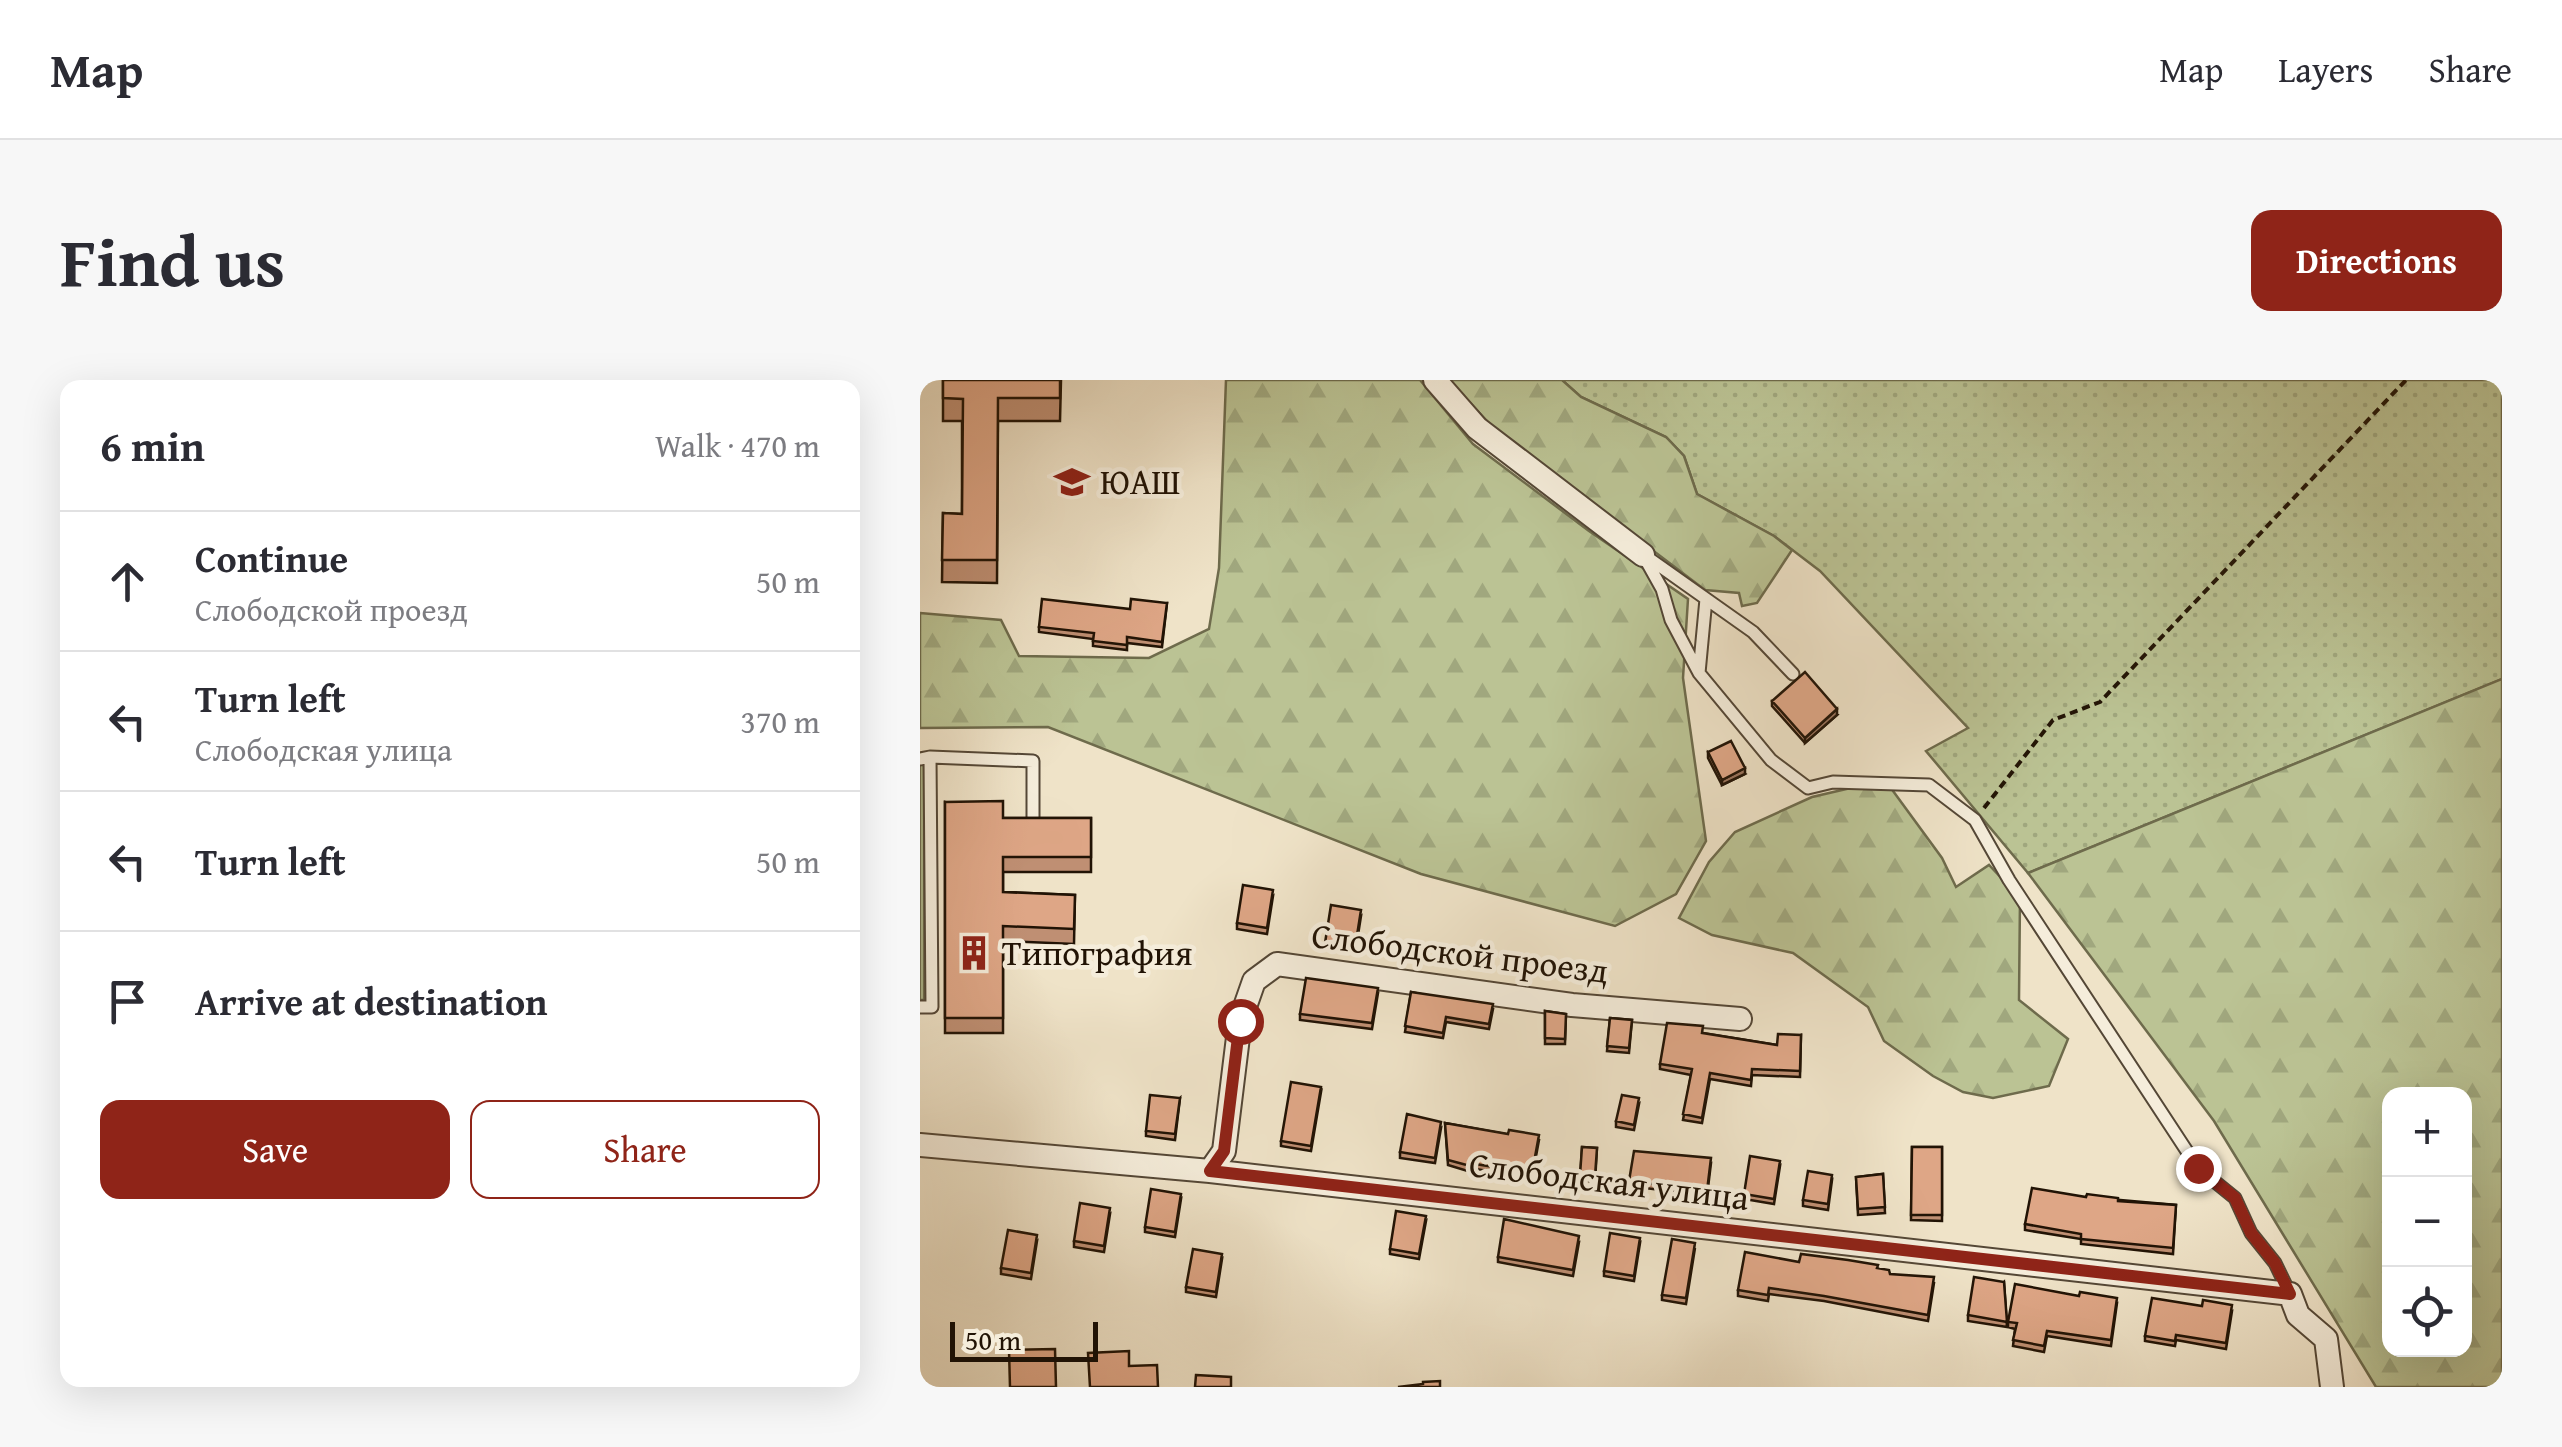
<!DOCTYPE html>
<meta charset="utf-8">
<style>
body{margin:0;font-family:"Gentium Book Plus",serif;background:#f7f7f7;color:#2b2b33}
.controls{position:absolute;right:30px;bottom:30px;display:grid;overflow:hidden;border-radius:20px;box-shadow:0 10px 40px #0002}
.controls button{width:90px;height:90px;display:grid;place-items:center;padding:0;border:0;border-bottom:2px solid #e1e1e2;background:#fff;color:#2b2b33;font:50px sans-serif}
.scale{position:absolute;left:30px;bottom:25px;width:148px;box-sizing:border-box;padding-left:10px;border:5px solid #211305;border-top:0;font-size:28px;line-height:35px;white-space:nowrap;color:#211305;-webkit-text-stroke:8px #f5eddb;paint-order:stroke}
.stop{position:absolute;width:30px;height:30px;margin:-22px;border:8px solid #8f2418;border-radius:50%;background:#fff}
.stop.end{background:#8f2418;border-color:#fff;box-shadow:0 2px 10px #0008}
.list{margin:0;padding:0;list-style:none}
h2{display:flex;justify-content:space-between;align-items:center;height:130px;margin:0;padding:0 40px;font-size:42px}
h2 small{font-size:32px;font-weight:400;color:#7c7c81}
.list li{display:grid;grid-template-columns:65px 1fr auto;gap:30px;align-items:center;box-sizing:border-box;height:140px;padding:0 40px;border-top:2px solid #e1e1e2}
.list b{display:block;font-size:38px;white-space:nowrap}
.list p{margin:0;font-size:32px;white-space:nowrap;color:#7c7c81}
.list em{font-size:32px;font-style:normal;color:#7c7c81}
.actions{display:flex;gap:20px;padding:30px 40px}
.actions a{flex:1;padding:22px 0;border:2px solid #8f2418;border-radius:20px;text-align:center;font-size:35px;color:#8f2418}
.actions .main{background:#8f2418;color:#fff}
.icon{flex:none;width:55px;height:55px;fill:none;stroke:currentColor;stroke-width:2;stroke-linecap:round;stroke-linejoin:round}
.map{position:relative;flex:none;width:1582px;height:1007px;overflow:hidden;border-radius:20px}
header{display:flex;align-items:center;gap:60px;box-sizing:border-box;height:140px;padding:0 50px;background:#fff;border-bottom:2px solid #e1e1e2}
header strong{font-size:48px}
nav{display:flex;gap:55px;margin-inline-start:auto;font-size:35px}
.intro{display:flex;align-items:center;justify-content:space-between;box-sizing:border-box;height:240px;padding:0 60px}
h1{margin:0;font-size:70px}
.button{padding:25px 45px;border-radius:20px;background:#8f2418;color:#fff;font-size:35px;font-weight:700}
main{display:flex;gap:60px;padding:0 60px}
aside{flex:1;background:#fff;border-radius:20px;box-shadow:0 10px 40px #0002}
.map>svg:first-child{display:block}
</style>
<header>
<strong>Map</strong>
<nav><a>Map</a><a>Layers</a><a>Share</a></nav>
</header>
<div class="intro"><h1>Find us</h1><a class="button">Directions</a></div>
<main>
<aside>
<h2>6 min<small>Walk · 470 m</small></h2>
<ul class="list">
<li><svg class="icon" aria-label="ahead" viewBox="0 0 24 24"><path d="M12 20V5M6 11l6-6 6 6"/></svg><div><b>Continue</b><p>Слободской проезд</p></div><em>50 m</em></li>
<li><svg class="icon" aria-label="left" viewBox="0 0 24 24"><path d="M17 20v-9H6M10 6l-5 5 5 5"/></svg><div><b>Turn left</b><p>Слободская улица</p></div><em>370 m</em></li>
<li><svg class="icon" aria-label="left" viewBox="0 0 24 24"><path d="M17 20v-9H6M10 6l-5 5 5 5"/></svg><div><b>Turn left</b></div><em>50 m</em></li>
<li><svg class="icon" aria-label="arrive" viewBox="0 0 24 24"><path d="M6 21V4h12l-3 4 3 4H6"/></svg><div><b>Arrive at destination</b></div></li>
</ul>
<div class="actions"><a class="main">Save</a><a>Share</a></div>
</aside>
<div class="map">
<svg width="1582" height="1007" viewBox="0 0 1582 1007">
<defs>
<pattern id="grass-dots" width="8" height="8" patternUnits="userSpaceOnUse" patternTransform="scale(2.5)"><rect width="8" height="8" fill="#bbc394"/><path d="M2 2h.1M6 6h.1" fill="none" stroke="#a0a77e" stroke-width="1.8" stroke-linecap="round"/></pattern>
<pattern id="forest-firs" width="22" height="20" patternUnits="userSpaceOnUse" patternTransform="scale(2.5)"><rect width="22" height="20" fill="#bbc394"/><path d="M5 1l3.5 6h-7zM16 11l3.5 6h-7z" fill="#a0a77e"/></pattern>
</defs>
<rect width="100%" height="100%" fill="#efe3c8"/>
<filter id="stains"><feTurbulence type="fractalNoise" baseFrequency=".002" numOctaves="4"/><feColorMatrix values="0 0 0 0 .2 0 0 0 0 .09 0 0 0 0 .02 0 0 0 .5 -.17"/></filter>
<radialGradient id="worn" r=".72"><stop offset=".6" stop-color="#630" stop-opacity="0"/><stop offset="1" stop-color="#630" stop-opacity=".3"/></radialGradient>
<path fill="url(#grass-dots)" stroke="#6e6b4c" stroke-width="2.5" d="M 642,0 L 1582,0 L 1582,299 L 1108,493 L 1006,371 L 1048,348 L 900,191 L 854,156 L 777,114 L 764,76 L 746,57 L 661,17 Z"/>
<path fill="url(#forest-firs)" stroke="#6e6b4c" stroke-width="2.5" fill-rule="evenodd" d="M 306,0 L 500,0 L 553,64 L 669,151 L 768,219 L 763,298 L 786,461 L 756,514 L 695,546 L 501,494 L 128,347 L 0,348 L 0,233 L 81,240 L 99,276 L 229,278 L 289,249 L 299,188 Z
M 529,0 L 642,0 L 661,17 L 746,57 L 764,76 L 777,114 L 854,156 L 872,170 L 837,223 L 822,226 L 819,213 L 785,210 L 578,53 Z
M 1582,299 L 1582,1007 L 1456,1007 L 1294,741 L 1108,493 ZM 1470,714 L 1544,714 L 1544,969 L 1470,969 Z
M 4,382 L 4,620 L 0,620 L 0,383 Z
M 965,400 L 1022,478 L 1036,507 L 1069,485 L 1100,518 L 1099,620 L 1148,659 L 1129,706 L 1073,718 L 1043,712 L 1013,696 L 964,661 L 948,627 L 873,573 L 792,555 L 759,538 L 789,482 L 815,452 L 892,417 Z"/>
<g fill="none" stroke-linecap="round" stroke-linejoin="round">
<defs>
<path id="lane" d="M 723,175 L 742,209 L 751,240 L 779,293 L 851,380 L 888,408 L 913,402 L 1009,405 L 1055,440 L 1089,500 L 1278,788 L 1315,818 L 1331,853 L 1355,883 L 1370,914
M 727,177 L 833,252 L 873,294
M 779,293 L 786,219
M 10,377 L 113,381 L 113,439
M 0,379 L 10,377 L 12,627 L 0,627"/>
<path id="street" d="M 515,0 L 557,48 L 723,175
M 0,765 L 290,791 L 1370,914 L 1378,935 L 1406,959 L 1412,1007
M 290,791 L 304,771 L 320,641 L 334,601 L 357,584 L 652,625 L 820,639"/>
</defs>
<use href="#lane" stroke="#544736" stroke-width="15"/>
<use href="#street" stroke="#544736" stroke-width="26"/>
<path stroke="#211305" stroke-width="4" stroke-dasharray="8 5" stroke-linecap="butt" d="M 1064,428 L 1133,340 L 1180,322 L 1486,0"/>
<use href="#lane" stroke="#f5eddb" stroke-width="11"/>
<use href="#street" stroke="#f5eddb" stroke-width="22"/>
</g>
<path fill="#bf8f73" stroke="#211305" stroke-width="2.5" d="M 23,0 L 141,0 L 140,41 L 78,41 L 77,203 L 22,202 L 23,133 L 42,134 L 42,41 L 23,41 Z
M 247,223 L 242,267 L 207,263 L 207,270 L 173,266 L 173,259 L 119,252 L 119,247 Z
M 852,321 L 917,335 L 885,363 L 852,326 Z
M 788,372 L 825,394 L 802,405 L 788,378 Z
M 25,422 L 83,438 L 171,438 L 171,492 L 83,492 L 83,512 L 155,515 L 154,564 L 83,561 L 83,653 L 25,653 Z
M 353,516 L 347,554 L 317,549 L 317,543 Z
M 441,536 L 435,574 L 405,569 L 405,563 Z
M 491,612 L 573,629 L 569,649 L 526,642 L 523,658 L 485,652 Z
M 458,613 L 452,649 L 380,640 L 380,634 Z
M 625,631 L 646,634 L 645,664 L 625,664 Z
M 690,638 L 712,640 L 709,673 L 687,671 Z
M 783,653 L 857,665 L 881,655 L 880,697 L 832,695 L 831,706 L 790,699 L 782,743 L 763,740 L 771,695 L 740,689 L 740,684 Z
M 401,712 L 391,771 L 361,766 L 361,761 Z
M 260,718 L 255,760 L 226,756 L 226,751 Z
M 719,724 L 714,750 L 696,747 L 696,741 Z
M 525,743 L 619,760 L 612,798 L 555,789 L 554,793 L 528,785 Z
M 521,748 L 515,783 L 480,778 L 480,772 Z
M 662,767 L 677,768 L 675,802 L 660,800 Z
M 992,767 L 1022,767 L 1022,841 L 991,840 Z
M 791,783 L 787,816 L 709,806 L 709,801 Z
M 860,786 L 854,824 L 824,819 L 824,814 Z
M 963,794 L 965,833 L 938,835 L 936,797 Z
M 912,800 L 908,830 L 883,826 L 883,820 Z
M 1166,817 L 1256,825 L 1253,874 L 1161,864 L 1161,859 L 1105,850 L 1105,844 Z
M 261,819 L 255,857 L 225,852 L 225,847 Z
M 190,834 L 184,872 L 154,867 L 154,861 Z
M 506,841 L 499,879 L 470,874 L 470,869 Z
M 117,861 L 111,899 L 81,894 L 81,888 Z
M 659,862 L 653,896 L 578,882 L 578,877 Z
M 720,863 L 714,901 L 684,896 L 684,891 Z
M 775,868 L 766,924 L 742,920 L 742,915 Z
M 302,879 L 296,917 L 266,912 L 266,907 Z
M 879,882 L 957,888 L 970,894 L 1014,903 L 1008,941 L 904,921 L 849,914 L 848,921 L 818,916 L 818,910 Z
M 1084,902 L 1087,947 L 1048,941 L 1048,935 Z
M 1197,923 L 1191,966 L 1127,956 L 1124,972 L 1093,966 L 1095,949 L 1088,947 L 1088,942 Z
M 1312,931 L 1306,969 L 1256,960 L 1255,966 L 1225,961 L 1225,956 Z"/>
<path fill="#9b745e" stroke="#211305" stroke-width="2.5" d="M 917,329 L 917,335 L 885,363 L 885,358 Z
M 825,388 L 825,394 L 802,405 L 802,400 Z"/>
<path fill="#dea686" stroke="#211305" stroke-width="2.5" d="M 23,0 L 140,0 L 140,18 L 78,18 L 77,180 L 22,180 L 23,133 L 42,134 L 43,19 L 23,18 Z
M 122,219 L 210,229 L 211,219 L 247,223 L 242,262 L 207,257 L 207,265 L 173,261 L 174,253 L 119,247 Z
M 885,292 L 917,329 L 885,358 L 852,321 Z
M 811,361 L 825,388 L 802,400 L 788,372 Z
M 83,421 L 83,438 L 171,438 L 171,477 L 83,477 L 83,512 L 155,515 L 154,549 L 83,546 L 83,638 L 25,638 L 25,422 Z
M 323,505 L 353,510 L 347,548 L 317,543 Z
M 411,525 L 441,530 L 435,568 L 405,563 Z
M 386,598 L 458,608 L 452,643 L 380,634 Z
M 491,612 L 573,624 L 569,644 L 526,637 L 523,653 L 485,646 Z
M 625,631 L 646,634 L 645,659 L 625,658 Z
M 690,638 L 712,640 L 709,668 L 687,666 Z
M 747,643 L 783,646 L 782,653 L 857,665 L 858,654 L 881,655 L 880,691 L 832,689 L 831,700 L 790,693 L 782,738 L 763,734 L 772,689 L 740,684 Z
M 371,702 L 401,707 L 391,766 L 361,761 Z
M 230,715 L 260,718 L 255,754 L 226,751 Z
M 702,715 L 719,718 L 714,745 L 696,741 Z
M 487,734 L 521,742 L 515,778 L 480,772 Z
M 525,743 L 588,754 L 589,750 L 619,755 L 612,793 L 555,784 L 554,787 L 528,780 Z
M 662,767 L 677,768 L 675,796 L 660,795 Z
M 992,767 L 1022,767 L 1022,835 L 991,835 Z
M 714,771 L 791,778 L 787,811 L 709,801 Z
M 830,776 L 860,781 L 854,819 L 824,814 Z
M 888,791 L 912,795 L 908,824 L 883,820 Z
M 963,794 L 965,827 L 938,829 L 936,797 Z
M 1112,808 L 1166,817 L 1167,814 L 1198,818 L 1198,821 L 1256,825 L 1253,868 L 1161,859 L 1161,854 L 1105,844 Z
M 231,809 L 261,814 L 255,852 L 225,847 Z
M 160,823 L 190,828 L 184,866 L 154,861 Z
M 476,831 L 506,836 L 499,874 L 470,869 Z
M 584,839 L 659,856 L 653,890 L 578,877 Z
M 88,850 L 117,855 L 111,893 L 81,888 Z
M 690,853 L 720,858 L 714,896 L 684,891 Z
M 752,859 L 775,863 L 766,918 L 742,915 Z
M 273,869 L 302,874 L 296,912 L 266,907 Z
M 825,872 L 879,882 L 881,874 L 928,880 L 958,885 L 957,888 L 969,890 L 970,894 L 1014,897 L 1008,935 L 904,916 L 849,908 L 848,915 L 818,910 Z
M 1054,897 L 1084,902 L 1087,942 L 1048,935 Z
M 1095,904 L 1159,916 L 1160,912 L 1197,918 L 1191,960 L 1127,951 L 1124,966 L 1093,960 L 1097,943 L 1088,942 Z
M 1232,918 L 1282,926 L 1283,920 L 1312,925 L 1306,963 L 1256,955 L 1255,961 L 1225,956 Z
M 135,969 L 136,1007 L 90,1007 L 89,970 Z
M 209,971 L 209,986 L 237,985 L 238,1007 L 170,1007 L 168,973 Z
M 276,995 L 311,997 L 311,1007 L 275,1007 Z
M 520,1001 L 520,1007 L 478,1007 L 503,1004 L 503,1002 Z"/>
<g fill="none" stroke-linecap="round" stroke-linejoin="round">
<path stroke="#8f2418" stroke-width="12" d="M 320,641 L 304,771 L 290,791 L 1370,914 L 1355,883 L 1331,853 L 1315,818 L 1278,788"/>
</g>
<defs>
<symbol id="university-bare" viewBox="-9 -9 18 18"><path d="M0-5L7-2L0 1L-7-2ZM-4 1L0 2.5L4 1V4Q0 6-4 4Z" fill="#8f2418" stroke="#f5eddb" stroke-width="2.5" paint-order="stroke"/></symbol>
<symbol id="building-bare" viewBox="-9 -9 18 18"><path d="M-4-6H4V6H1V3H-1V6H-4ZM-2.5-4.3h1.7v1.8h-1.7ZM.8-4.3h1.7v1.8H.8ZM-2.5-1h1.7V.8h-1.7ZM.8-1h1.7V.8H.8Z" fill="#8f2418" stroke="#f5eddb" stroke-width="2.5" paint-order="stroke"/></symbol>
</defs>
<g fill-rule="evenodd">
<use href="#university-bare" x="127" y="77" width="50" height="50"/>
<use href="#building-bare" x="29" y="548" width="50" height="50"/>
</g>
<g text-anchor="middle" stroke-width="9" stroke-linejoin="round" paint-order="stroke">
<g font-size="35" fill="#211305" stroke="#f5eddb" text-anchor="start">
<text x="180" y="114">ЮАШ</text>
<text x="82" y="585">Типография</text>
</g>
<g font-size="35" fill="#211305" stroke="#f5eddb">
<text transform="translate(540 573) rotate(7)" y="12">Слободской проезд</text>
<text transform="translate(689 801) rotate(7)" y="12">Слободская улица</text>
</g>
</g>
<rect width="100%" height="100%" filter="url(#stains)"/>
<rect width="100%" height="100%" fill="url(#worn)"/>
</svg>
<div class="controls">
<button>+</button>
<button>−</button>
<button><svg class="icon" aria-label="locate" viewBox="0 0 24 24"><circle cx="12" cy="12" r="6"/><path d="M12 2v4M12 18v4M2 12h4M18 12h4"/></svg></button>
</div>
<div class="scale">50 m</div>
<div class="stop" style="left:320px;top:641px"></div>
<div class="stop end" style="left:1278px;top:788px"></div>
</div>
</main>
